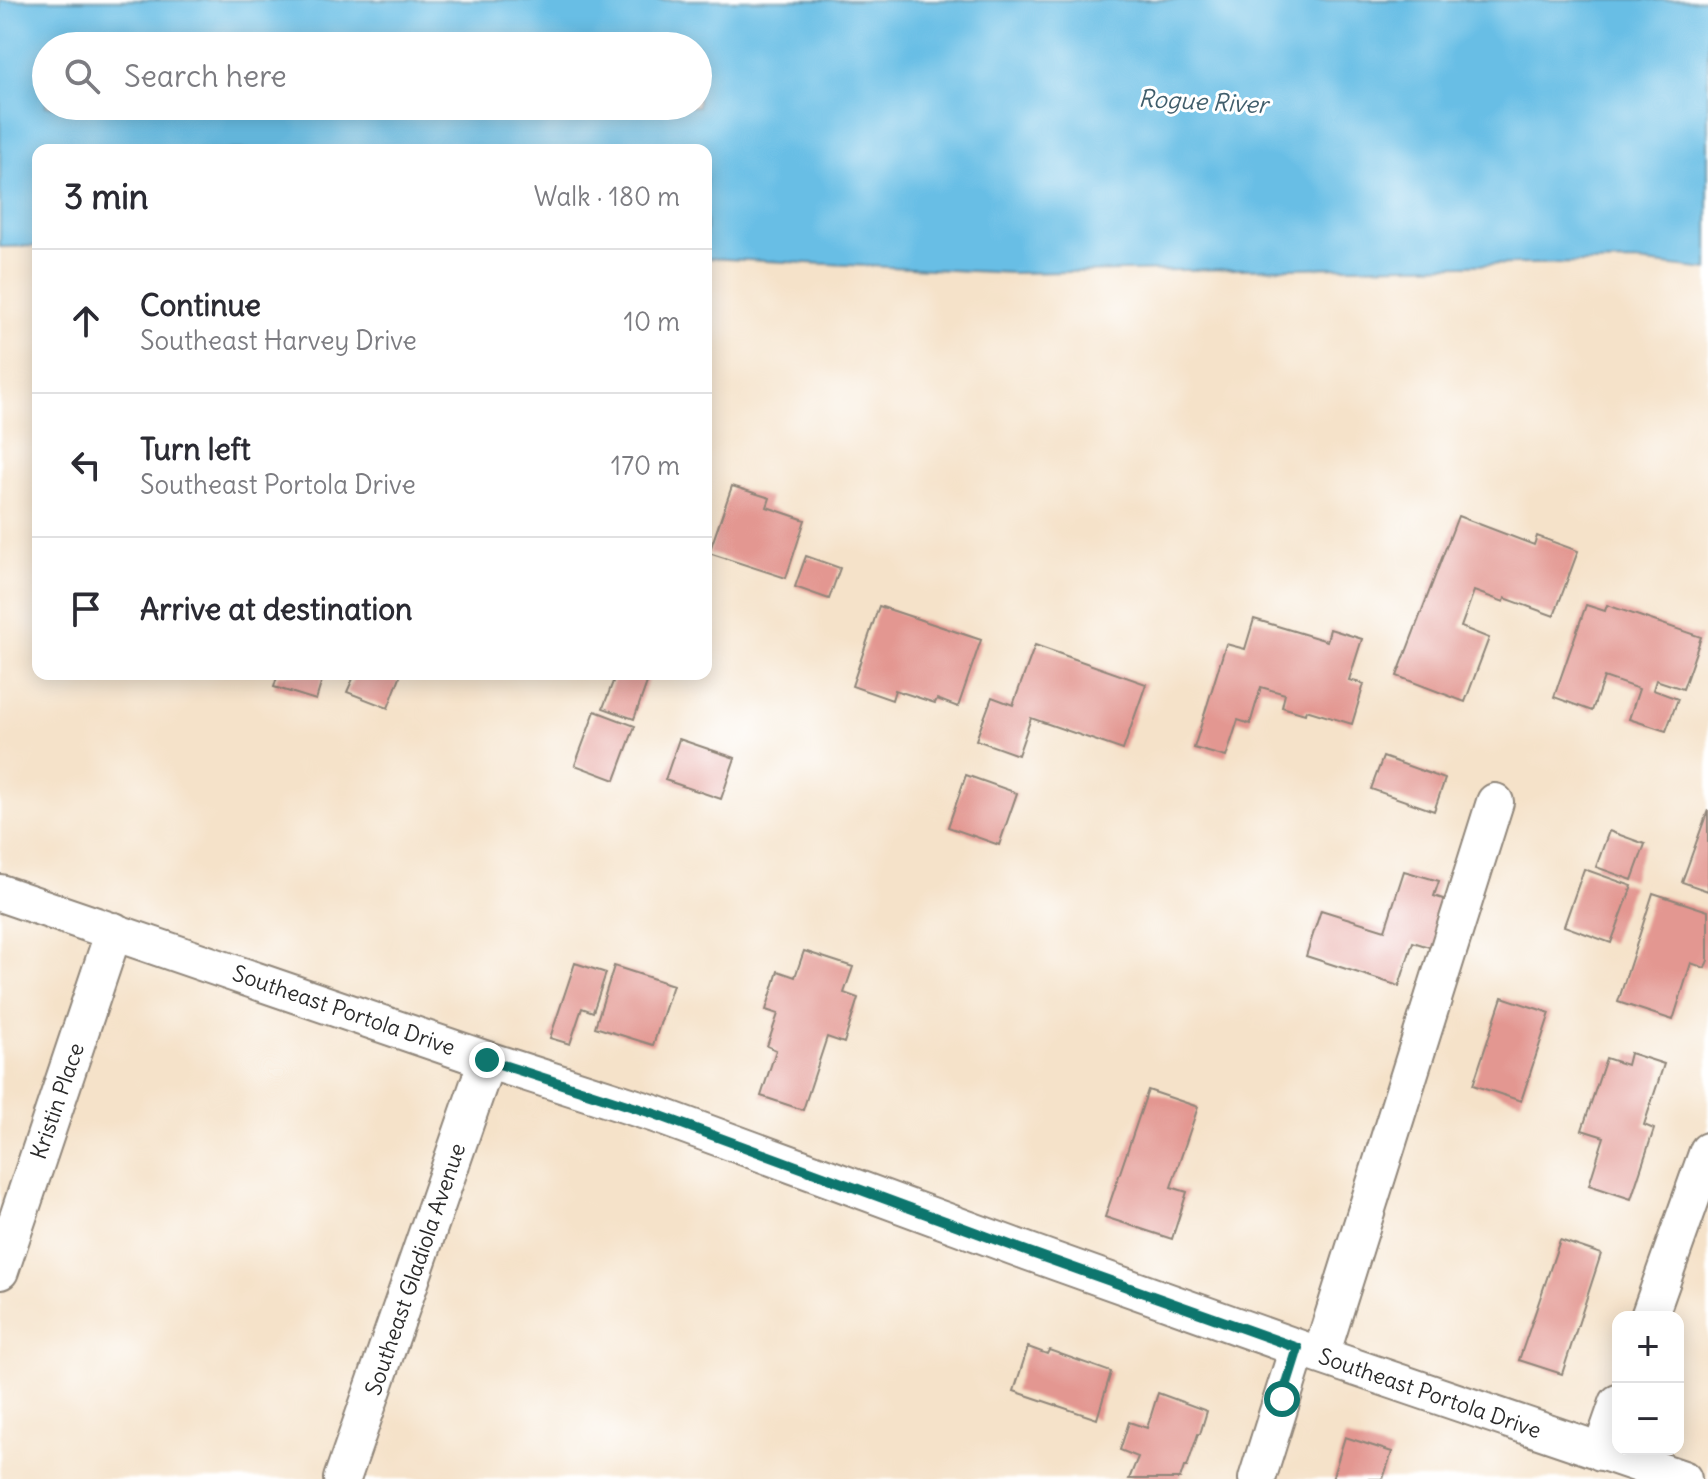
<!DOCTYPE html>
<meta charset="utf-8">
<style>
body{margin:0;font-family:Delius,sans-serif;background:#f2f2f3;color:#2b2b33}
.controls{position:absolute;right:24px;bottom:24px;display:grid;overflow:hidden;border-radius:16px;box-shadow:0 4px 20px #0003}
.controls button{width:72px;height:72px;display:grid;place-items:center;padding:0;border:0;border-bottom:2px solid #e1e1e2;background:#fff;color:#2b2b33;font:40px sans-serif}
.stop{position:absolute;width:24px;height:24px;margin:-18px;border:6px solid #0f766e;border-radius:50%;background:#fff}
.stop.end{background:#0f766e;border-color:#fff;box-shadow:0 2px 8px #0008}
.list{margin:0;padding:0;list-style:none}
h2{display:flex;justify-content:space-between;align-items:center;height:104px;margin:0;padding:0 32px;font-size:34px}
h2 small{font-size:26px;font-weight:400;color:#7c7c81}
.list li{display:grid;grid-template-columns:52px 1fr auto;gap:24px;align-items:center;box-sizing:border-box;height:144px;padding:0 32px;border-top:2px solid #e1e1e2}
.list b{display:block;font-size:30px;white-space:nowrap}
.list p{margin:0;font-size:26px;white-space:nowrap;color:#7c7c81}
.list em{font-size:26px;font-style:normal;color:#7c7c81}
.icon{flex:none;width:44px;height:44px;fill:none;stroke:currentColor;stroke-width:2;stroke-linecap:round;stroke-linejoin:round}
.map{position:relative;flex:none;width:1708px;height:1479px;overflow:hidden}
.search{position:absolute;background:#fff;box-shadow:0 4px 20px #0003;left:32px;top:32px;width:680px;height:88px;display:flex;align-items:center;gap:20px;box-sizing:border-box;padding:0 28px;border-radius:44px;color:#7c7c81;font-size:30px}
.panel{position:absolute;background:#fff;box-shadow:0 4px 20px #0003;left:32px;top:144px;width:680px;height:536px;border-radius:16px}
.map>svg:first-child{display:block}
</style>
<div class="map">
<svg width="1708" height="1479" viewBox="0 0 1708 1479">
<rect width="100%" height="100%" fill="#fff"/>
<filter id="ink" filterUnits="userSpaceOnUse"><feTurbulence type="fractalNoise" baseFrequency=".0125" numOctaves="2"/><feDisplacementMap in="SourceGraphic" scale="16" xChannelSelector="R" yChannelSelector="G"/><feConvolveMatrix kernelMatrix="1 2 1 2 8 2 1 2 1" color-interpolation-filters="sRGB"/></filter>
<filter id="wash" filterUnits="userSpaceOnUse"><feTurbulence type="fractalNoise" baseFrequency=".006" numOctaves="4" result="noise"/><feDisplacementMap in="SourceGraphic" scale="32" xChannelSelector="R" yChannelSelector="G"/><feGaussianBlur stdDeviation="1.8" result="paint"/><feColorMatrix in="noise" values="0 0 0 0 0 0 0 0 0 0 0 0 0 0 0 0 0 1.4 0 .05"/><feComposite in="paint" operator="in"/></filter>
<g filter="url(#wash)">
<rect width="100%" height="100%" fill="#f5e2c9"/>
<path fill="#68bee5" stroke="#4a7488" stroke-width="2" fill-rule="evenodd" d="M 0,0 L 1708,0 L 1708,270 L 1637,262 L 1012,273 L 706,258 L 706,150 L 38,150 L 38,246 L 0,247 ZM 46,46 L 698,46 L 698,106 L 46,106 Z"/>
<g id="blocks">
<path fill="#e39791" d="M 732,486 L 770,498 L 767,507 L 805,520 L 786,578 L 709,553 Z
M 1458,516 L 1534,545 L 1537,536 L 1578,551 L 1554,616 L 1505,598 L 1504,602 L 1474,591 L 1461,627 L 1489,638 L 1465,702 L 1397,676 Z
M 806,556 L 840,568 L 829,599 L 795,587 Z
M 1586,605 L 1605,611 L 1607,605 L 1701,637 L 1683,689 L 1656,680 L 1653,690 L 1678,699 L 1666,731 L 1629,719 L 1639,689 L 1604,677 L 1592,711 L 1554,697 Z
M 879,606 L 981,640 L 958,707 L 937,699 L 935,703 L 895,690 L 892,700 L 852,686 Z
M 1254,619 L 1327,641 L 1330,629 L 1362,639 L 1349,680 L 1364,684 L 1352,724 L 1306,710 L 1305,714 L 1282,707 L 1285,694 L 1261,687 L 1250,724 L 1238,720 L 1226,757 L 1194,748 L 1226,644 L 1245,649 Z
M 1035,645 L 1146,684 L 1123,750 L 1031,718 L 1018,755 L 976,740 L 992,697 L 1013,705 Z
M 278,674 L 324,674 L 316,700 L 274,687 Z
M 355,674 L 401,674 L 388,708 L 347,692 Z
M 616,674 L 650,674 L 634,719 L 603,708 Z
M 595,711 L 635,726 L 615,780 L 575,765 Z
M 679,739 L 735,758 L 721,799 L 665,780 Z
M 1383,757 L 1445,779 L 1434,811 L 1371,789 Z
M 966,775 L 1017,793 L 999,845 L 948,827 Z
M 1708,810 L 1708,891 L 1682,882 Z
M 1609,831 L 1645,844 L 1632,880 L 1596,867 Z
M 1584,869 L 1632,886 L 1611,943 L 1564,926 Z
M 1404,871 L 1439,881 L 1434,896 L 1455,903 L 1439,950 L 1413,942 L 1399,986 L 1306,956 L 1321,910 L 1385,930 Z
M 1653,893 L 1708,911 L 1708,960 L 1705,968 L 1691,963 L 1673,1020 L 1618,1002 Z
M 804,951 L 853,967 L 844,993 L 858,998 L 844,1043 L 827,1037 L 803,1110 L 761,1096 L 776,1050 L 767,1046 L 778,1014 L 766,1010 L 778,971 L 795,977 Z
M 575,963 L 606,973 L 593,1012 L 582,1008 L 570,1044 L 550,1038 Z
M 614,966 L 673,985 L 653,1045 L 595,1027 Z
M 1502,997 L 1550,1013 L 1521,1101 L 1473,1085 Z
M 1630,1053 L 1664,1064 L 1644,1125 L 1654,1129 L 1631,1199 L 1589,1185 L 1604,1137 L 1582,1130 L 1606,1058 L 1627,1065 Z
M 1148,1090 L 1198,1107 L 1171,1187 L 1187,1192 L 1172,1239 L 1105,1217 Z
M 1560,1240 L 1601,1254 L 1562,1374 L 1519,1360 Z
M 1028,1347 L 1047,1354 L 1049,1350 L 1111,1372 L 1097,1419 L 1014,1391 Z
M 1158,1393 L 1207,1411 L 1200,1434 L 1198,1434 L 1187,1467 L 1184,1467 L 1180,1479 L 1129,1479 L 1138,1457 L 1120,1450 L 1129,1422 L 1147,1428 Z
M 1345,1437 L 1392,1452 L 1383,1479 L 1332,1479 Z"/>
</g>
</g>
<g filter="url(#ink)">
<use href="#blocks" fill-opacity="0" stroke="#90867a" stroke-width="2"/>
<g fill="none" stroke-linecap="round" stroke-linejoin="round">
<defs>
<path id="minor" d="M 0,893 L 487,1060 L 655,1114 L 1029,1252 L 1298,1348 L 1683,1479
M 0,1271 L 114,931
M 1649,1317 L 1708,1151
M 1321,1355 L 1495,802
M 1601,1452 L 1618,1403
M 342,1479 L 487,1060
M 1257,1479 L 1298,1348"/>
</defs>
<use href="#minor" stroke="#90867a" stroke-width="40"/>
<use href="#minor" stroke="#fff" stroke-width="36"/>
</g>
</g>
<g fill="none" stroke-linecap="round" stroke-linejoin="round" filter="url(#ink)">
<path stroke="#0f766e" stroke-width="10" d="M 487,1060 L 655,1114 L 1029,1252 L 1298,1348 L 1282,1399"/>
</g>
<g text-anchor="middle" stroke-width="6" stroke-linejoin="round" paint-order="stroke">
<g font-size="22" fill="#2b2b2b" stroke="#fff">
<text transform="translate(344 1010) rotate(19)" y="8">Southeast Portola Drive</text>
<text transform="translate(57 1101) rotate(-71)" y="8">Kristin Place</text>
<text transform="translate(415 1269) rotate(-71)" y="8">Southeast Gladiola Avenue</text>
<text transform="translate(1430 1393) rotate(19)" y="8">Southeast Portola Drive</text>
</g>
<g font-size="24" font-style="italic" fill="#405e6c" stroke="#fff">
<text transform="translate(1203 102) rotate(3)" y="8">Rogue River</text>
</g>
</g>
</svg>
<div class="controls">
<button>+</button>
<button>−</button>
</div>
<div class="stop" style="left:1282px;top:1399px"></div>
<div class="stop end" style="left:487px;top:1060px"></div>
<div class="search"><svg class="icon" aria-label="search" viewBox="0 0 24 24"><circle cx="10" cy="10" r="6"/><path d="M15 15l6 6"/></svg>Search here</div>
<section class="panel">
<h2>3 min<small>Walk · 180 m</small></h2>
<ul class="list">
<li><svg class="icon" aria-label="ahead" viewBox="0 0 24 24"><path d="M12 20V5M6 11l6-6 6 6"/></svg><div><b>Continue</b><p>Southeast Harvey Drive</p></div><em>10 m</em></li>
<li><svg class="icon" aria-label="left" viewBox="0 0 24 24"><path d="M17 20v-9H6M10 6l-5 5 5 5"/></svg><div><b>Turn left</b><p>Southeast Portola Drive</p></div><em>170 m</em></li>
<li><svg class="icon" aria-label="arrive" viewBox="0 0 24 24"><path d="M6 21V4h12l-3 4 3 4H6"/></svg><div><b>Arrive at destination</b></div></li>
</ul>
</section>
</div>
